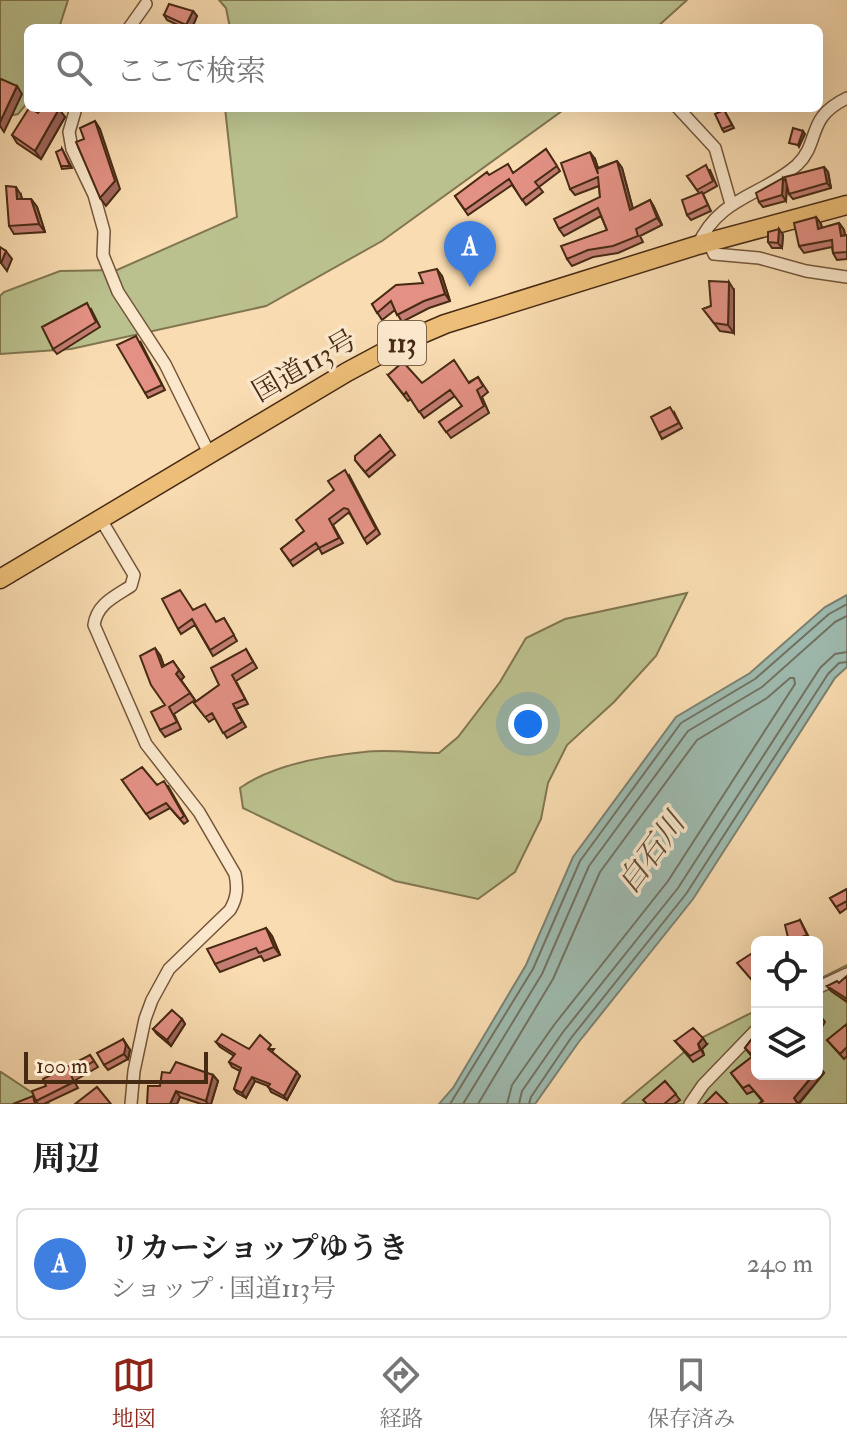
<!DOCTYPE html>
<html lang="ja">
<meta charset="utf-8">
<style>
body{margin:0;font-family:"IM FELL Double Pica","Noto Serif JP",serif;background:#f2f2f2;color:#222}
.controls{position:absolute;right:24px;bottom:24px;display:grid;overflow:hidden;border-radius:12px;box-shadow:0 8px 32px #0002}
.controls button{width:72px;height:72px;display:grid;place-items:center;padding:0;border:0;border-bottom:2px solid #e0e0e0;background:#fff;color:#222;font:40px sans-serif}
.scale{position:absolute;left:24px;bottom:20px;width:184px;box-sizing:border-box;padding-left:8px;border:4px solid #472a14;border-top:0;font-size:22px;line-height:28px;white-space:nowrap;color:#472a14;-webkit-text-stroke:6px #fbe8cc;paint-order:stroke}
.you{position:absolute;left:528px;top:724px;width:28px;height:28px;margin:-20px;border:6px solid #fff;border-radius:50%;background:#1a73e8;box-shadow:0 0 0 12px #1a73e833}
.badge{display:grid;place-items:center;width:52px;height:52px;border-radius:50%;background:#8f2418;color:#fff;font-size:26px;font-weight:700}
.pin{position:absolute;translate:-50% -66px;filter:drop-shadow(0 2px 4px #0008)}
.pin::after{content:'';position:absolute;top:42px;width:28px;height:24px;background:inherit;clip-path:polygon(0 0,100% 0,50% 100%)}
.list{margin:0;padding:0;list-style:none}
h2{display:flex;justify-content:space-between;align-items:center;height:104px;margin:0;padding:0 32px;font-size:34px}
h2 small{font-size:26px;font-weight:400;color:#767676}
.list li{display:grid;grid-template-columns:52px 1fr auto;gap:24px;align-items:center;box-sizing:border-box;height:112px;margin:0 16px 16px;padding:0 16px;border:2px solid #e0e0e0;border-radius:12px}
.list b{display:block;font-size:30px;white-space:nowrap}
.list p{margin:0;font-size:26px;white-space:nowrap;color:#767676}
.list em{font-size:26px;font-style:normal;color:#767676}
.icon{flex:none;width:44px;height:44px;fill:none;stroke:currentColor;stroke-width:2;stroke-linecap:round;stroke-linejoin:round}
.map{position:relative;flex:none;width:847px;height:1104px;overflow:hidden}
.search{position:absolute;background:#fff;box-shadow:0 8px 32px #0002;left:24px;right:24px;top:24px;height:88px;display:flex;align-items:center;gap:20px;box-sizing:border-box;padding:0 28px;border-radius:12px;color:#767676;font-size:30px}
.sheet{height:232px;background:#fff}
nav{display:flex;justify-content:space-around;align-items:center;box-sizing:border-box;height:112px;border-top:2px solid #e0e0e0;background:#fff;font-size:22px;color:#767676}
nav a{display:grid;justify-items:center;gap:4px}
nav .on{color:#8f2418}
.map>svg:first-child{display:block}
</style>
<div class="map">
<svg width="847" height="1104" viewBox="0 0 847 1104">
<rect width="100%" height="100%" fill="#f9dcb1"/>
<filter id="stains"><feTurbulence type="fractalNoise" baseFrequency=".0025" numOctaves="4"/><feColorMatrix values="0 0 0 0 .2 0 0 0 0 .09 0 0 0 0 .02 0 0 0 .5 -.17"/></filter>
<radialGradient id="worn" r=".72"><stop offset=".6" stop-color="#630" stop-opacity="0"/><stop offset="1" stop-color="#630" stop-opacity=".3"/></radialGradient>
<path fill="#bbc18e" stroke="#817651" stroke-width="2" d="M 0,0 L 68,0 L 59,28 L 28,28 L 28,102 L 18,114 L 0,118 Z
M 219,0 L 687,0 L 656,28 L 230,28 L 226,8 Z
M 225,108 L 566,108 L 382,241 L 266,306 L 71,349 L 0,354 L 0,296 L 4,292 L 60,271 L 117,270 L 237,217 Z
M 687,593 L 656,656 L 614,702 L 567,745 L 548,783 L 541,819 L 515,872 L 478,899 L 395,881 L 243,808 L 240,788 C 272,765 324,756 364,752 C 388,749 414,753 439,753 L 458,737 L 500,682 L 526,638 L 565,619 Z
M 847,965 L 847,1104 L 622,1104 L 701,1038 L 757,1010 L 757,1074 L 817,1074 L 817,980 Z
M 0,1072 L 1,1072 L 49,1104 L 0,1104 Z"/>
<path fill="#9ebbb0" stroke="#7b8172" stroke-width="2" d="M 847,595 L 847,667 L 835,678 L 693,899 L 578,1043 L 535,1104 L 439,1104 L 453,1088 L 526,965 L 573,857 L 676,717 L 750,673 L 825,607 Z"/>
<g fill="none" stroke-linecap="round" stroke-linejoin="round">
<path stroke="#727262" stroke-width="2" d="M 450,1104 L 533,969 L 580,861 L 681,723 L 755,679 L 829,614 L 847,604
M 463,1104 L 542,974 L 589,866 L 688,731 L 762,687 L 835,622 L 847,616
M 478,1104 L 553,979 L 600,872 L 697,740 L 767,698 L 790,678 L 794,678 L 795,684 L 668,881 L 554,1025 L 512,1085 L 507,1104
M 519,1104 L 522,1091 L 563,1032 L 678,888 L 820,668 L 835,654 L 847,652
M 529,1104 L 531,1097 L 571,1038 L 686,894 L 828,674 L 839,663 L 847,662"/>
<defs>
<path id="minor" d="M 129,28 L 146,4
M 76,108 L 69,132 L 72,149 L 94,195 L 104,231 L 103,255 L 118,292 L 165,364 L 209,453
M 678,108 L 715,148 L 731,204
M 709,243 L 714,254 L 759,258 L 806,271 L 847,277
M 698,245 C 719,197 762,196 797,165 C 821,142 805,118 847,98
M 100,518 L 134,575 L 131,586 C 114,597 97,604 94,625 L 146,744 L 199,812 L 235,874 C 238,888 237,898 230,910 L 169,969 L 152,1000 L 145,1019 L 134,1071 L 131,1104
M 817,988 L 847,974
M 690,1104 L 703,1085 L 757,1029"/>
<path id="trunk" d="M 0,579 L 347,372 L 403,342 L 445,324 L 698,245 L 847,205"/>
</defs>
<use href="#minor" stroke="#74563b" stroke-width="14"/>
<use href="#trunk" stroke="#472a14" stroke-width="21"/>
<use href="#minor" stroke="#fbe8cc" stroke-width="11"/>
<use href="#trunk" stroke="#ecbe78" stroke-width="18"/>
</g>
<path fill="#c37d72" stroke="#472a14" stroke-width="2" d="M 193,11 L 197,16 L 192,28 L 184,28 L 167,20 L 164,15 Z
M 59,109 L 65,117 L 41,159 L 17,143 L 12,135 L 38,113 Z
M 724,110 L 734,128 L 724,132 L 722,129 Z
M 62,149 L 72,168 L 62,169 L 61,166 Z
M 546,149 L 560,171 L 539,187 L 543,192 L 526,205 L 512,185 L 468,215 L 455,196 L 489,175 L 514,173 Z
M 595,159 L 598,168 L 617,161 L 622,168 L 633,209 L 650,200 L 654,207 L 662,225 L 640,236 L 643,242 L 618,253 L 593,257 L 572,266 L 567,259 L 607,230 L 601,216 L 564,236 L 559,229 L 600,197 L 599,186 L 575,195 L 570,189 Z
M 824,167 L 828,172 L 831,188 L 793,199 L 789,194 L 787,183 L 786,201 L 763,207 L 759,202 L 787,183 Z
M 710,170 L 717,186 L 703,194 L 711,211 L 691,220 L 687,215 L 699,193 L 687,176 Z
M 21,195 L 22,199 L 31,199 L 37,207 L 45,232 L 14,234 L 9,226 Z
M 816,217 L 821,224 L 822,228 L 839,223 L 844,230 L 845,235 L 847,235 L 847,259 L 837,260 L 833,253 L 832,247 L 804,253 L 799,246 Z
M 783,235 L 782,248 L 772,248 L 768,242 Z
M 442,276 L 450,301 L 429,308 L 402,322 L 395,310 L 382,320 L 372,304 Z
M 734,290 L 734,333 L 720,331 L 703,309 L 711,306 Z
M 91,309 L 100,327 L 57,354 L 53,349 Z
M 140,341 L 165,390 L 148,398 L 145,393 Z
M 388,375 L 422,383 L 469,382 L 478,377 L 488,392 L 482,397 L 489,413 L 451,438 L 439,422 L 462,406 L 455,396 L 424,418 L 411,399 L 408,401 Z
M 674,412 L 682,428 L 662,439 L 659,433 Z
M 380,435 L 395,455 L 369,477 L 355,460 Z
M 349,475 L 380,534 L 367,544 L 350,514 L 348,513 L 333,525 L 343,543 L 322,554 L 319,548 L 293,566 L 281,549 L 304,531 Z
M 193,610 L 216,622 L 224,618 L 237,641 L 213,656 L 195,625 L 181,634 L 178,629 Z
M 246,649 L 257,668 L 236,681 L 248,704 L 236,709 L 246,727 L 227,738 L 215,718 L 209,722 L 194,703 L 219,685 Z
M 160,655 L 164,666 L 173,661 L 184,677 L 181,680 L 195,700 L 174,714 L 181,729 L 165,737 L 160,730 L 165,705 Z
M 122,780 L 168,786 L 188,821 L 184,824 L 170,808 L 150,819 Z
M 847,889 L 847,908 L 840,913 L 830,898 Z
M 800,920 L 811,941 L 807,942 L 789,942 Z
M 266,928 L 272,936 L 280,955 L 264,961 L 261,956 L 220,972 L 215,964 Z
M 847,976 L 847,1002 L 831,991 L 827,986 L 839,983 Z
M 182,1019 L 185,1024 L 171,1046 L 157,1034 L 153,1029 Z
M 847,1024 L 847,1056 L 844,1059 L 827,1040 Z
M 757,1032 L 757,1074 L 817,1074 L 820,1067 L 824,1073 L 799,1104 L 759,1104 L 762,1101 L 754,1091 L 747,1094 L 731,1073 L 752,1057 L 745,1048 Z
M 123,1039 L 130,1050 L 128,1059 L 108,1070 L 104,1065 Z
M 675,1041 L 707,1044 L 702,1049 L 704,1055 L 693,1062 Z
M 216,1042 L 249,1049 L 274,1049 L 272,1052 L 300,1076 L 287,1100 L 271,1092 L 268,1086 L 255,1081 L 246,1098 L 237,1093 L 234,1089 L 240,1071 L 232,1067 L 229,1062 L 234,1056 L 220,1047 Z
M 90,1055 L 98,1067 L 74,1081 L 78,1088 L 44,1104 L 38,1104 L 33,1096 Z
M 170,1073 L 213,1075 L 218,1081 L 211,1104 L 201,1104 L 180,1097 L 177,1104 L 147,1104 Z
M 665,1081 L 680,1100 L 674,1104 L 646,1104 Z"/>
<path fill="#9f665c" stroke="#472a14" stroke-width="2" d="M 193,11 L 197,16 L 192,28 L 188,28 L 186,25 Z
M 17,86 L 22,94 L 4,132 L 0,126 L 0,122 Z
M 59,109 L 65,117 L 41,159 L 35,151 Z
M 95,121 L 100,129 L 120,189 L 106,206 L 100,198 Z
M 803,131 L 805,134 L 799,147 L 798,145 Z
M 590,152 L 595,159 L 602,181 L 598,174 Z
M 617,161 L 622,168 L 635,217 L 630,210 Z
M 824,167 L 828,172 L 831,188 L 827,183 Z
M 783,178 L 787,183 L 786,201 L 782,195 Z
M 16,187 L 21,195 L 23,206 L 17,199 Z
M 31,199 L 37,207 L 45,232 L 39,224 Z
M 650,200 L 654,207 L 662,225 L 657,218 Z
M 816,217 L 821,224 L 823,236 L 818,229 Z
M 839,223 L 844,230 L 846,243 L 841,236 Z
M 779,229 L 783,235 L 782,248 L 778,243 Z
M 6,251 L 12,259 L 7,271 L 1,263 Z
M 437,269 L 442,276 L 450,301 L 445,294 Z
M 729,282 L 734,290 L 734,333 L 728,325 Z
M 155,648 L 160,655 L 167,674 L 162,667 Z
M 179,670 L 184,677 L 181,680 L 195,700 L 176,674 Z
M 266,928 L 272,936 L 280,955 L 274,947 Z
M 820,1015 L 825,1022 L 817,1035 L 817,1020 Z
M 182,1019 L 185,1024 L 171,1046 L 167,1040 Z
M 703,1038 L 707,1044 L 702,1049 L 704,1055 L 698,1044 Z
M 123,1039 L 130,1050 L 128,1059 L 124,1054 Z
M 820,1067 L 824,1073 L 798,1104 L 794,1098 L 814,1074 L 817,1074 L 817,1070 Z
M 297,1072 L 300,1076 L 287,1100 L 284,1096 Z
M 213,1075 L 218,1081 L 211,1104 L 208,1104 L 206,1101 Z
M 252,1077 L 255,1081 L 246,1098 L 242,1093 Z
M 176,1091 L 180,1097 L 177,1104 L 170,1104 Z"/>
<path fill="#e39184" stroke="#472a14" stroke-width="2" d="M 169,4 L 193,11 L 186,25 L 164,15 Z
M 1,79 L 17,86 L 0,122 L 0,81 Z
M 29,108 L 38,113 L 42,108 L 59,109 L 35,151 L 12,135 Z
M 724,110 L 732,125 L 722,129 L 715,114 Z
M 95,121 L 115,181 L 100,198 L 76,142 L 84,139 L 80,128 Z
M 793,128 L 803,131 L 798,145 L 789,143 Z
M 62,149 L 70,166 L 61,166 L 56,152 Z
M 546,149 L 557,166 L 535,182 L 539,187 L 522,200 L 509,179 L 465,210 L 455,196 L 487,172 L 489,175 L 508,164 L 513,173 Z
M 590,152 L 598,174 L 597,169 L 617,161 L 630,210 L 650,200 L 657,218 L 636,229 L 638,236 L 613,246 L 588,250 L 567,259 L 561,246 L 607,230 L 598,208 L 559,229 L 554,219 L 600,197 L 598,177 L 570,189 L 561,163 Z
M 706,165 L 713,181 L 697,190 L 687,176 Z
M 824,167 L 827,183 L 789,194 L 785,177 Z
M 783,178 L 782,195 L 759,202 L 756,193 Z
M 6,186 L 16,187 L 17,199 L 31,199 L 39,224 L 9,226 Z
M 702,192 L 708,205 L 687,215 L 682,200 Z
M 816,217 L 818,229 L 839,223 L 841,236 L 847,235 L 847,252 L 833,253 L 832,240 L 799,246 L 794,223 Z
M 779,229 L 778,243 L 768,242 L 768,232 Z
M 0,247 L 6,251 L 1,263 L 0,263 Z
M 437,269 L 445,294 L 424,301 L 397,315 L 391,301 L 377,313 L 372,304 L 396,285 L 423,283 L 419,273 Z
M 709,281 L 729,282 L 728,325 L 714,323 L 703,309 L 711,306 Z
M 87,303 L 96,322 L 53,349 L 42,327 Z
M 136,336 L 162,385 L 145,393 L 117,345 Z
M 454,360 L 469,383 L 478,377 L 483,386 L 477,390 L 484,406 L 446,432 L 439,422 L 462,406 L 450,390 L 419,412 L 406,392 L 404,395 L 388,375 L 403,362 L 422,383 Z
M 670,407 L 679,423 L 659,433 L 651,417 Z
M 380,435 L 391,450 L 365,472 L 355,460 L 355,456 Z
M 345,470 L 376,529 L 364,539 L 348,509 L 344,508 L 329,519 L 339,538 L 319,548 L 316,543 L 290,561 L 281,549 L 304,531 L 296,520 L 334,490 L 328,481 Z
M 180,590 L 193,610 L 205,604 L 216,622 L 224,618 L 234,635 L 210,650 L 192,619 L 178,629 L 162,599 Z
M 155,648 L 162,667 L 173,661 L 179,670 L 176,674 L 190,693 L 169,707 L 177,722 L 160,730 L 151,712 L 165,705 L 151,685 L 140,656 Z
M 246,649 L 253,662 L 232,675 L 245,699 L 233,704 L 242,722 L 223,733 L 212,713 L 205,717 L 194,703 L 219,685 L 211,668 Z
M 142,767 L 157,785 L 164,781 L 184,816 L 180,819 L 166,803 L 146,814 L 122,780 Z
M 847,889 L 847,901 L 836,907 L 830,898 Z
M 800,920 L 807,935 L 789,942 L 785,925 Z
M 266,928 L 274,947 L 259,953 L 256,948 L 215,964 L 207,949 Z
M 757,950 L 757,986 L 737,963 Z
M 847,976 L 847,999 L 827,986 L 837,981 L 839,983 Z
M 172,1010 L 182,1019 L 167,1040 L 153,1029 Z
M 847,1024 L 847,1047 L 840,1054 L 827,1040 Z
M 693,1028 L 703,1038 L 698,1044 L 700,1050 L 690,1056 L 675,1041 Z
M 757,1032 L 757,1074 L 814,1074 L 794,1098 L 798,1104 L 759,1104 L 763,1101 L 749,1085 L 743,1088 L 731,1073 L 753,1056 L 745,1048 Z
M 222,1034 L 249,1049 L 260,1035 L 271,1045 L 268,1049 L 297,1072 L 284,1096 L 268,1087 L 270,1084 L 252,1077 L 242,1093 L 234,1089 L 241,1068 L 229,1062 L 235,1054 L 216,1042 Z
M 123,1039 L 126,1045 L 124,1054 L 104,1065 L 97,1053 Z
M 90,1055 L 94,1061 L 71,1075 L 74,1082 L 36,1101 L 32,1091 L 46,1086 L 43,1079 Z
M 176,1062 L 213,1075 L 206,1101 L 176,1091 L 170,1104 L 147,1104 L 148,1086 L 160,1086 L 162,1072 L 170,1073 Z
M 665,1081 L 676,1094 L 664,1104 L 647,1104 L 643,1100 Z
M 97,1087 L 111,1104 L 75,1104 Z
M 716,1092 L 728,1104 L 704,1104 Z
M 33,1096 L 35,1104 L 13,1104 Z"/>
<g text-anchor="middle" stroke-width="7" stroke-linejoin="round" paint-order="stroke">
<rect fill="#fbe8cc" stroke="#7d634b" stroke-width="2" x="378" y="321" width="48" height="44" rx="6"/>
<g font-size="26" font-weight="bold" fill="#472a14">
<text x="402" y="352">113</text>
</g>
<g font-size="28" fill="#472a14" stroke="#fbe8cc">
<text transform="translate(304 365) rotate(-30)" y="10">国道113号</text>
</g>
<g font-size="30" font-style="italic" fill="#5d4e3b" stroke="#fbe8cc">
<text transform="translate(651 853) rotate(-54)" y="10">白石川</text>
</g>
</g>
<rect width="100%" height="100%" filter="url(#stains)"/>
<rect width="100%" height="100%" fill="url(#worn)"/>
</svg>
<div class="controls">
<button><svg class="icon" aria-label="locate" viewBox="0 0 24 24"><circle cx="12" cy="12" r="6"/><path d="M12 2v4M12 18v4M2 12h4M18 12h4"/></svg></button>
<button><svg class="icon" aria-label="layers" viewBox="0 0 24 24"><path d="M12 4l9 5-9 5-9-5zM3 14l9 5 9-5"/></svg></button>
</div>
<div class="scale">100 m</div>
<div class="you"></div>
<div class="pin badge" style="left:470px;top:287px;background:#3f7fe0">A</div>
<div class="search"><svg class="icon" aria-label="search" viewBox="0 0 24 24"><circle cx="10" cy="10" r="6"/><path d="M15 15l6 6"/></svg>ここで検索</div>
</div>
<section class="sheet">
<h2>周辺<small></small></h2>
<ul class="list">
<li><span class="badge" style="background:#3f7fe0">A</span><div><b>リカーショップゆうき</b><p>ショップ · 国道113号</p></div><em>240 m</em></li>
</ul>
</section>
<nav>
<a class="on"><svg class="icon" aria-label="map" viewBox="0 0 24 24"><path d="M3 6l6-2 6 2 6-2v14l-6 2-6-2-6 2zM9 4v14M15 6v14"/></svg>地図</a>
<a><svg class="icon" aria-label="directions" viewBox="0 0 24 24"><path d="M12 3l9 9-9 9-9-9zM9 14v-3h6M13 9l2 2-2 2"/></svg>経路</a>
<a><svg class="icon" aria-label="saved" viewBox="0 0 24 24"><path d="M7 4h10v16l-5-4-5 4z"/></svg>保存済み</a>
</nav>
